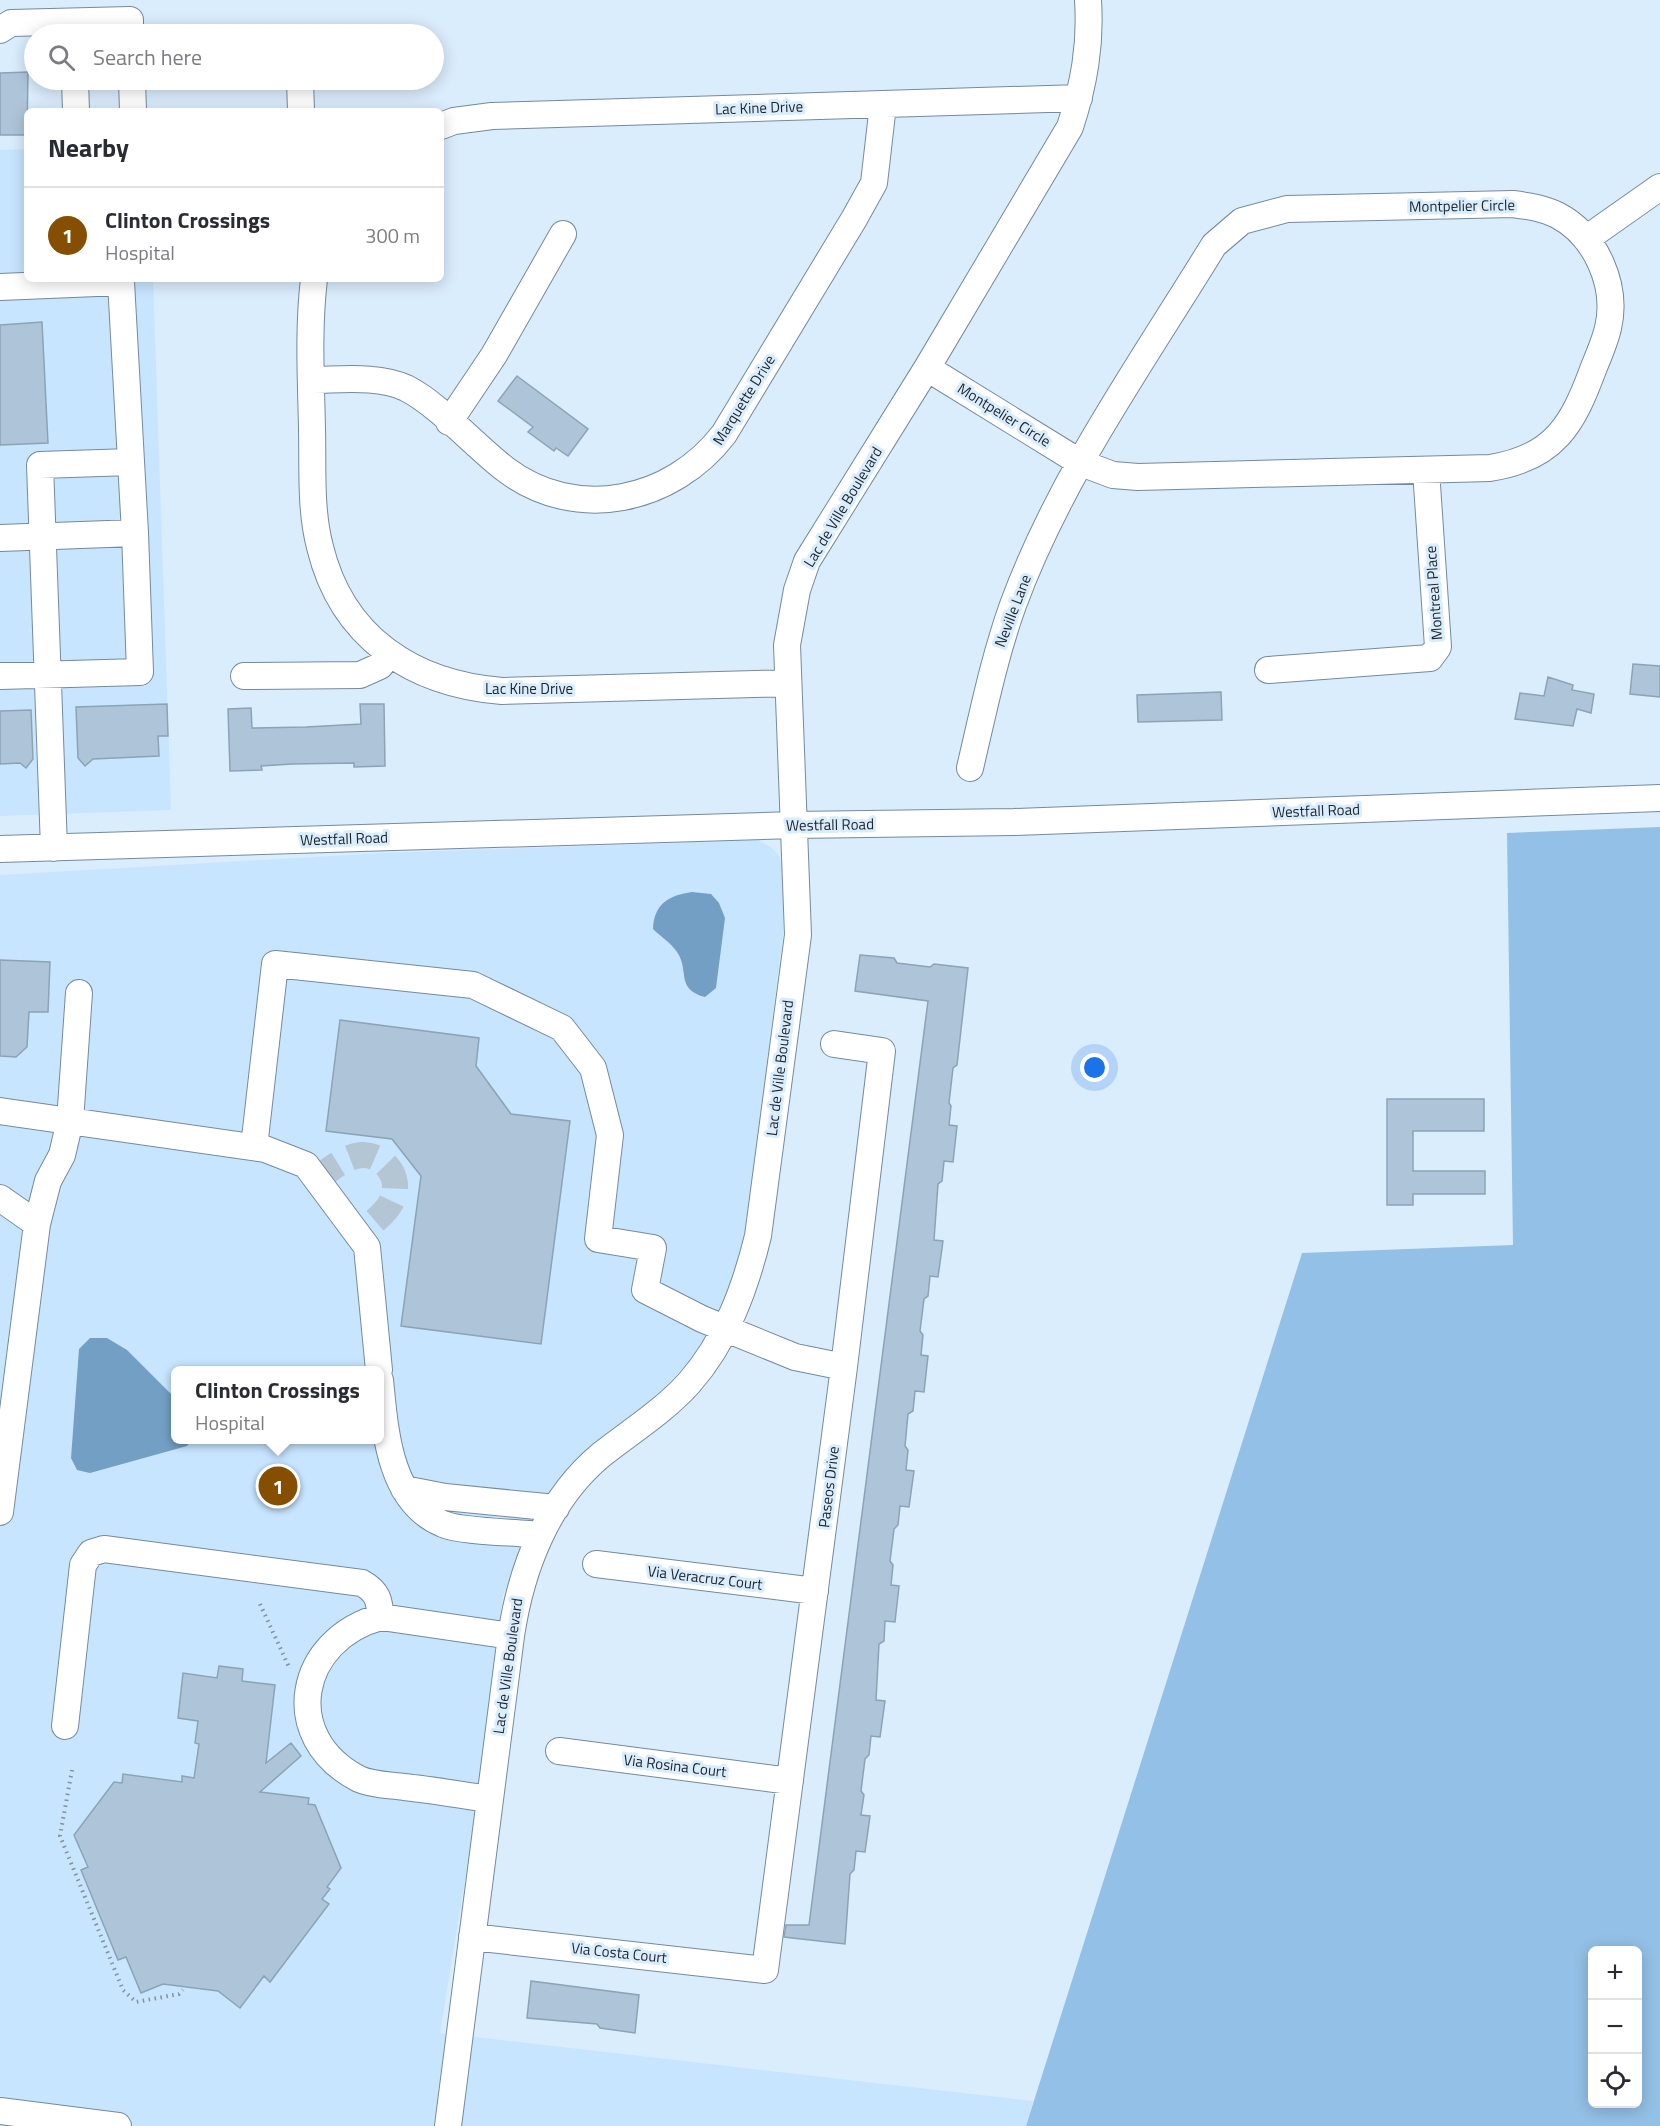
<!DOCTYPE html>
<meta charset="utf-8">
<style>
body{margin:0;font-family:"Titillium Web",sans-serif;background:#f2f2f3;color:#2b2b33}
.controls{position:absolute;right:18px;bottom:18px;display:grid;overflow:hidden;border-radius:9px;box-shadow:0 3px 15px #0003}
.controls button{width:54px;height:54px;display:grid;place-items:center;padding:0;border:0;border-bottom:2px solid #e1e1e2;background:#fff;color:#2b2b33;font:30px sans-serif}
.you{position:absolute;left:1095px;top:1068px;width:21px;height:21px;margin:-15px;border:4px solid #fff;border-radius:50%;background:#1a73e8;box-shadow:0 0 0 9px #1a73e833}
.badge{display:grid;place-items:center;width:39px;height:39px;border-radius:50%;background:#864e00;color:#fff;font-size:20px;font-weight:700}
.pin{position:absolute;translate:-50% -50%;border:3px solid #fff;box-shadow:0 2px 6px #0006}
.popup{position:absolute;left:171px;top:1366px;width:213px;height:78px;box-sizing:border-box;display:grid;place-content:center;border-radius:9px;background:#fff;filter:drop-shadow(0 2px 4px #0005);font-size:20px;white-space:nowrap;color:#7c7c81}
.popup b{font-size:22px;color:#2b2b33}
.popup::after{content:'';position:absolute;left:50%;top:100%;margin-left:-12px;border:12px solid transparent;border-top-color:#fff}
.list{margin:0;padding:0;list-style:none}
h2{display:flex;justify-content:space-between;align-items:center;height:78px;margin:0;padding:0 24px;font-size:26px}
h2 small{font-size:20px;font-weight:400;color:#7c7c81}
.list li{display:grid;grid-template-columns:39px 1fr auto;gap:18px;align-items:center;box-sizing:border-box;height:96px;padding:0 24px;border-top:2px solid #e1e1e2}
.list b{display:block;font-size:22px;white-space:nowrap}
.list p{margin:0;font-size:20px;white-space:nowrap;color:#7c7c81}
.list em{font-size:20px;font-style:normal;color:#7c7c81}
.icon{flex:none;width:33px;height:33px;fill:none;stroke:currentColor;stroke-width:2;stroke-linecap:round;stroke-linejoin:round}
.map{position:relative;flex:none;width:1660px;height:2126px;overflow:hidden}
.search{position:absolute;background:#fff;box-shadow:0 3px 15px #0003;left:24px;top:24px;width:420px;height:66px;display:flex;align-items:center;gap:15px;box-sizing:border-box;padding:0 21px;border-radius:33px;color:#7c7c81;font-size:22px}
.panel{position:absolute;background:#fff;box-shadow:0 3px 15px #0003;left:24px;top:108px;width:420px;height:174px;border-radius:9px}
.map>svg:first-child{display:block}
</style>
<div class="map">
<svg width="1660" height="2126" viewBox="0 0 1660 2126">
<rect width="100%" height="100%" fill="#daedfd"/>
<path fill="#c7e5ff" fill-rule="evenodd" d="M 27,149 L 27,279 L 153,279 L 171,810 L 0,816 L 0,150 Z
M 758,840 L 772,848 L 779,856 L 783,869 L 783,936 L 743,1246 L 730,1290 L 712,1328 L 696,1353 L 662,1391 L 611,1430 L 565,1472 L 526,1538 L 509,1581 L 503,1595 L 473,1831 L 440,2033 L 1033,2101 L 1026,2126 L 0,2126 L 0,875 L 383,853 ZM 176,1370 L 380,1370 L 380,1440 L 176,1440 Z"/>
<path fill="#93c0e6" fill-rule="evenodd" d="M 1660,827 L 1660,2126 L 1026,2126 L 1302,1253 L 1513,1245 L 1507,833 ZM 1638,1950 L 1638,2104 L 1592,2104 L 1592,1950 Z"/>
<path fill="#739fc5" d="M 692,892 L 711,894 L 719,903 L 725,918 L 716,988 L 705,997 C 675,989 690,971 677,952 C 671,943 660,936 653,929 C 654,904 669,895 692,892 Z
M 90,1338 L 107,1338 L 127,1350 L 176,1399 L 176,1440 L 191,1440 L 187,1446 L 90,1473 L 77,1470 L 71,1458 L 79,1349 Z"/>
<path fill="#aec5d9" stroke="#8ca3b6" stroke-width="1.5" d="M 28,72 L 27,135 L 0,135 L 0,73 Z
M 42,322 L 48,443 L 0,445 L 0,325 Z
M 517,376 L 588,429 L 568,456 L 556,448 L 554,451 L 528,432 L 533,427 L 498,401 Z
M 1633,664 L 1660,666 L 1660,697 L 1630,694 Z
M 1548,677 L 1573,685 L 1572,690 L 1594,694 L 1591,713 L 1577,709 L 1573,726 L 1515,719 L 1520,693 L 1544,696 Z
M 1221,692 L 1222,720 L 1138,722 L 1137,695 Z
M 167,704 L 168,736 L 158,736 L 159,756 L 93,759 L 85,766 L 78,758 L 76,707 Z
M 360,704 L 384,704 L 385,766 L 354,767 L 354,763 L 292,764 L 261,766 L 262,770 L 230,771 L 228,709 L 251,708 L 252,728 L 306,727 L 361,724 Z
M 31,710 L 33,759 L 26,768 L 20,763 L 0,764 L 0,711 Z
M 860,955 L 894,958 L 897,963 L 930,967 L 934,964 L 968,968 L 957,1065 L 953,1068 L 949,1103 L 951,1106 L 949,1125 L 957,1126 L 953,1162 L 944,1161 L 942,1181 L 938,1184 L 934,1240 L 943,1241 L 938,1277 L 930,1276 L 928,1296 L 924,1299 L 920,1331 L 923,1335 L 921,1355 L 928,1356 L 924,1392 L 915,1391 L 913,1411 L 908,1414 L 905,1446 L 908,1450 L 906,1470 L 914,1471 L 909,1507 L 900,1506 L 898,1525 L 894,1529 L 890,1561 L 893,1565 L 891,1585 L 899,1586 L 895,1622 L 885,1621 L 884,1641 L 879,1644 L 876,1700 L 885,1701 L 880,1737 L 871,1736 L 869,1755 L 865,1759 L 861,1791 L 864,1795 L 861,1815 L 870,1816 L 865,1852 L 856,1851 L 854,1870 L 850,1874 L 845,1944 L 784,1937 L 786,1925 L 809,1925 L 928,1001 L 855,991 Z
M 0,960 L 50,962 L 48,1012 L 29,1012 L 27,1047 L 16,1057 L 0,1056 Z
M 340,1020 L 479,1038 L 476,1066 L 511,1114 L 570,1121 L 541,1344 L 401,1326 L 421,1176 L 392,1139 L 326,1131 Z
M 1387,1099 L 1484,1099 L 1484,1131 L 1413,1131 L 1413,1171 L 1485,1171 L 1485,1194 L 1413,1194 L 1413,1205 L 1387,1205 Z
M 219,1666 L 243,1669 L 242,1681 L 275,1685 L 266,1763 L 291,1743 L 301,1756 L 260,1792 L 309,1798 L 308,1804 L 315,1805 L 341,1868 L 327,1887 L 330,1889 L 322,1899 L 329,1904 L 270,1982 L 264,1976 L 240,2008 L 218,1991 L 163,1984 L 141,1993 L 126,1957 L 118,1960 L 81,1870 L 88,1867 L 74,1835 L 114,1782 L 122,1783 L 123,1774 L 182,1782 L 182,1776 L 194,1778 L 199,1744 L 195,1743 L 198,1721 L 178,1718 L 183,1673 L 217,1678 Z
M 531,1981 L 639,1995 L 635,2033 L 600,2028 L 597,2024 L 527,2018 Z"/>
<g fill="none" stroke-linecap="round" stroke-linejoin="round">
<path stroke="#b4c5d3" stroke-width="26" stroke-dasharray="26 13" stroke-linecap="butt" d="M 317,1179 C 328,1171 342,1159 356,1156 C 380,1150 402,1175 393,1198 C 388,1213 369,1225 358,1235"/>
<defs>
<path id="minor" d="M 0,30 L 11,23 L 130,20 L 130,34
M 75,80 L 76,111
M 132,80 L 133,111
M 300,80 L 301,111
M 441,126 L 454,121 L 492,116 L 1079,98
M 1586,239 L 1660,187
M 314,279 C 308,329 311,380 312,429 C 313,468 310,509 320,547 C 342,638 413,684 502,691 L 788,683
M 0,287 L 121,282 L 135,533 L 0,538
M 927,368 L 1081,463 L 1113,475 L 1138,477 L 1490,468 C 1555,458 1573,424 1594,367 C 1599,355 1605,341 1608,328 C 1618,286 1596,235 1557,215 C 1543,208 1528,206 1513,204 L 1287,209 L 1242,221 L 1214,245 C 1143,361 1060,477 1013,605 C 994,658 983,713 970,768
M 311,380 C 340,380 378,375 406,388 C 438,404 475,446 505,469 C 576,523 672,502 724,434 L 854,219 L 874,183 L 883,105
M 449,422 L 494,355 L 563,234
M 1268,670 L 1430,658 L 1438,647 L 1426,470
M 0,676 L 140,672 L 135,533
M 244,676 L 360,675 L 380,666 L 389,654
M 54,848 L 40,465 L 131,462
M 0,849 L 794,825 L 1014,822 L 1660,798
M 0,1111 L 265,1149 L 306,1165 L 367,1247 L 379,1370
M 254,1147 L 275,964 L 473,985 L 562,1028 L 593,1068 L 610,1135 L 598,1239 L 653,1248 L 645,1290 L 702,1319 L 795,1357 L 844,1367
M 0,1198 L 37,1224
M 380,1380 C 385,1430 389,1502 443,1524 C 461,1532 517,1532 540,1535
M 404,1489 L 445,1497 L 556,1508
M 0,1512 L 37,1224 L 48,1181 L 62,1155 L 70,1121 L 79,993
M 596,1564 L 815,1591
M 65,1726 L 83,1565 L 91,1553 L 104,1549 L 362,1583 C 378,1592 379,1600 381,1617
M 559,1751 L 790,1781
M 490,1799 C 461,1795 433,1790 404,1787 C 390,1785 372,1785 359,1779 C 278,1737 298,1639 381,1617 L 511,1636
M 472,1937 L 765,1970 L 844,1367 L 882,1051 L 834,1044
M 0,2111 L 118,2126
M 448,2126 L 511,1636 C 521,1569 547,1500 601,1455 C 630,1432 664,1411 689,1383 C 726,1341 745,1289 758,1236 L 798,935 L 787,645 L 797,590 L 807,561 L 927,368 L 1070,127 C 1084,84 1091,45 1088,0"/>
</defs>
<use href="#minor" stroke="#748a9d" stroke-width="28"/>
<path stroke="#83919d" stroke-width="4" stroke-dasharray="1.5 4.5" stroke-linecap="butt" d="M 260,1604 L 289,1667
M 72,1770 L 60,1836 L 123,1990 L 136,2002 L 179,1994 L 183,1990"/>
<use href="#minor" stroke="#fff" stroke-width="26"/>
</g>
<g text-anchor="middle" stroke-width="6" stroke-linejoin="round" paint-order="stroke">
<g font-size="15" fill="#1c242c" stroke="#daedfd">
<text transform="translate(759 108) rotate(-2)" y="5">Lac Kine Drive</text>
<text transform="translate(1462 206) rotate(-1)" y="5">Montpelier Circle</text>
<text transform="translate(744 400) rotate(-58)" y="5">Marquette Drive</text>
<text transform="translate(1004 415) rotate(32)" y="5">Montpelier Circle</text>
<text transform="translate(843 507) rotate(-59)" y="5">Lac de Ville Boulevard</text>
<text transform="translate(1434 593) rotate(-94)" y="5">Montreal Place</text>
<text transform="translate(1013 611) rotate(-69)" y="5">Neville Lane</text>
<text x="529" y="694">Lac Kine Drive</text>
<text transform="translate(1316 811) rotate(-2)" y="5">Westfall Road</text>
<text transform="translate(830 825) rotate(-1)" y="5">Westfall Road</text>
<text transform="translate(344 839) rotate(-2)" y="5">Westfall Road</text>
<text transform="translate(780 1068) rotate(-83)" y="5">Lac de Ville Boulevard</text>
<text transform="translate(829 1487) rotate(-83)" y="5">Paseos Drive</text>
<text transform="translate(705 1578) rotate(7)" y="5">Via Veracruz Court</text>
<text transform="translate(508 1666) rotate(-82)" y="5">Lac de Ville Boulevard</text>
<text transform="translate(675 1766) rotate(7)" y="5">Via Rosina Court</text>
<text transform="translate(619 1953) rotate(6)" y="5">Via Costa Court</text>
</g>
</g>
</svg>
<div class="controls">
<button>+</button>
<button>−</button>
<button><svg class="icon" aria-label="locate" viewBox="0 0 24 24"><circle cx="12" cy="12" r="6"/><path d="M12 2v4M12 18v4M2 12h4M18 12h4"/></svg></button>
</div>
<div class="you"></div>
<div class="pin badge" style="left:278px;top:1486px">1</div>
<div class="popup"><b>Clinton Crossings</b>Hospital</div>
<div class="search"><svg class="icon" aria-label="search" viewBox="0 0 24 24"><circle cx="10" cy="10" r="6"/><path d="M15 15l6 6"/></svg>Search here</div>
<section class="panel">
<h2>Nearby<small></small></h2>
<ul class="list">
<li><span class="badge">1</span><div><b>Clinton Crossings</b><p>Hospital</p></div><em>300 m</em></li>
</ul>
</section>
</div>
